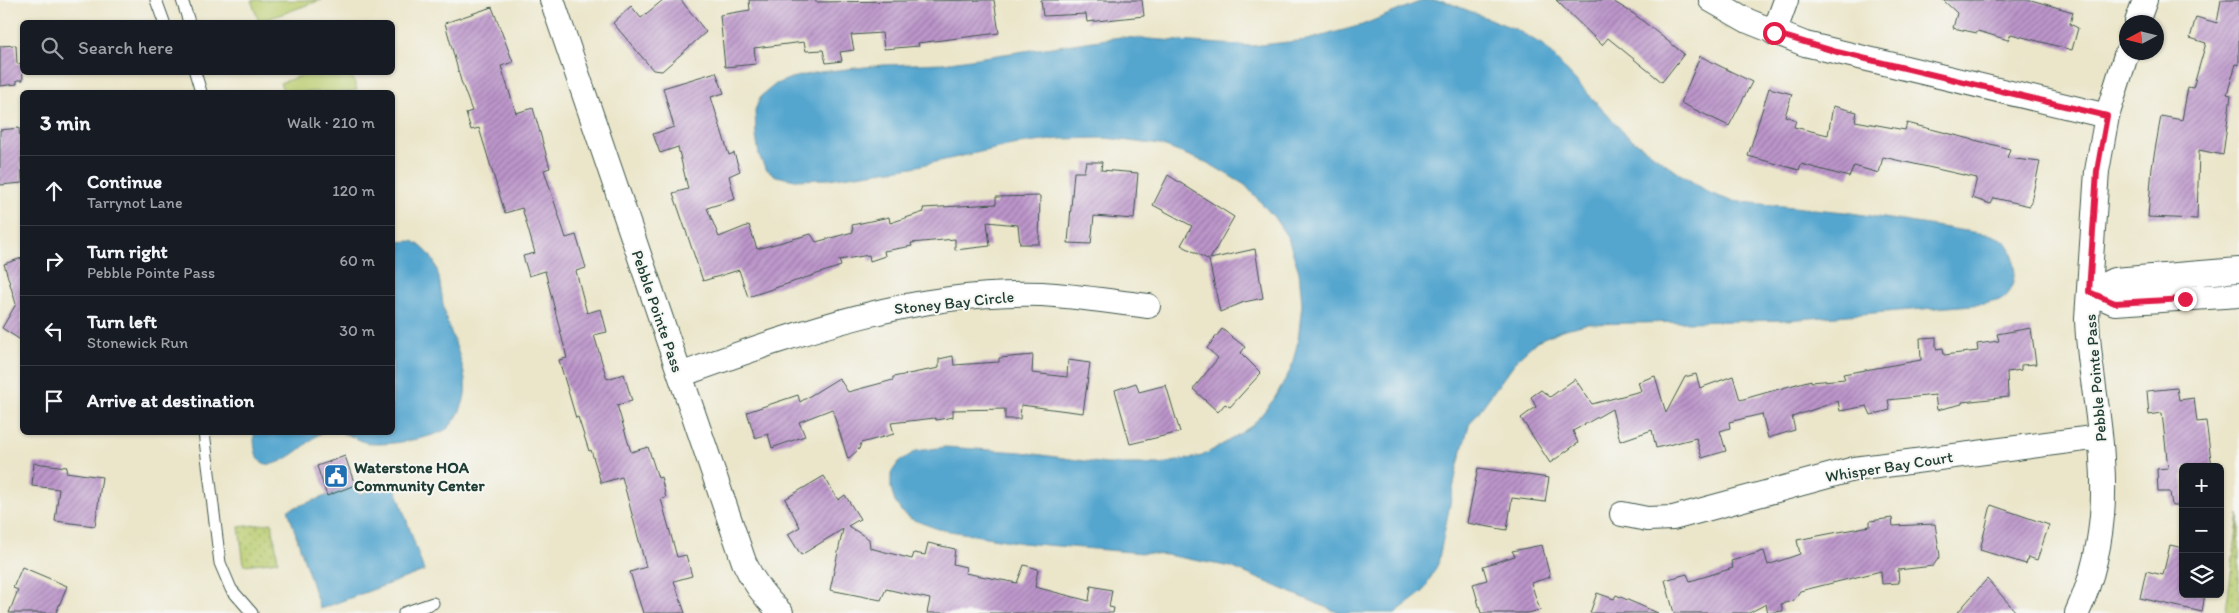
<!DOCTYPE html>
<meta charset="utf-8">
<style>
body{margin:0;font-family:Itim,sans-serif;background:#242831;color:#f1f3f6}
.controls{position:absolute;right:15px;bottom:15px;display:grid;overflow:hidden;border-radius:8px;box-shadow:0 1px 4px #0004}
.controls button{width:45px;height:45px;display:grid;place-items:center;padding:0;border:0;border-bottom:1px solid #363941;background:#171b24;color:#f1f3f6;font:25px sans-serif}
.compass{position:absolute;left:2119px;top:15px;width:45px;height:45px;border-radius:50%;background:#171b24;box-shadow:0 1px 4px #0004;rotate:263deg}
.stop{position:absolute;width:15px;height:15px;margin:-11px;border:4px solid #e11d48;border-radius:50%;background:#fff}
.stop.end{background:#e11d48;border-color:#fff;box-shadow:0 1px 5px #0008}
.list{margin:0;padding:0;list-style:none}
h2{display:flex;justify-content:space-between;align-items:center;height:65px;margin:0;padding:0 20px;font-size:21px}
h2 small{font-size:16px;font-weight:400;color:#9ea1a6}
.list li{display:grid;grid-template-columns:32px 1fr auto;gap:15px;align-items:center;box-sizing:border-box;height:70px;padding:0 20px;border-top:1px solid #363941}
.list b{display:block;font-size:19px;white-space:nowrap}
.list p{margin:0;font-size:16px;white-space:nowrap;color:#9ea1a6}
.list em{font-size:16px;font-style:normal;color:#9ea1a6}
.icon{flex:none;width:28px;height:28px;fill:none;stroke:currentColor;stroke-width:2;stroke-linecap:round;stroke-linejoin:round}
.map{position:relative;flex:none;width:2239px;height:613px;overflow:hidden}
.search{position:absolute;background:#171b24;box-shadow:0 1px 4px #0004;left:20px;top:20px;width:375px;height:55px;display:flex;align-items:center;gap:12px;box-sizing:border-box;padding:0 18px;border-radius:8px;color:#9ea1a6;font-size:19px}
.panel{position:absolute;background:#171b24;box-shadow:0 1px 4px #0004;left:20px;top:90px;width:375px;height:345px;border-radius:8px}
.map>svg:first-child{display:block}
</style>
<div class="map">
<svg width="2239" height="613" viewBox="0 0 2239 613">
<defs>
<pattern id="park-dots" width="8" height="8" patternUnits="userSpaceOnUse" patternTransform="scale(1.25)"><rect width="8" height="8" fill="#bacd71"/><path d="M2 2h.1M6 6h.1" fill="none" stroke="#97a85e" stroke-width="1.8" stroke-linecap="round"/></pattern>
<pattern id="building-hatch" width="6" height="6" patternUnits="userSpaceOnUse" patternTransform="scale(1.25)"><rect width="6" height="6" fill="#bc95ca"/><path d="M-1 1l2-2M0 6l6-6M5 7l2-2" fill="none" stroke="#987ba5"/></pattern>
</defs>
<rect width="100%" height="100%" fill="#f6f6f2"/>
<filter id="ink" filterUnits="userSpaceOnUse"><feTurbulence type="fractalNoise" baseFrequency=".02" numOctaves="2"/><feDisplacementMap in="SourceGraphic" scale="10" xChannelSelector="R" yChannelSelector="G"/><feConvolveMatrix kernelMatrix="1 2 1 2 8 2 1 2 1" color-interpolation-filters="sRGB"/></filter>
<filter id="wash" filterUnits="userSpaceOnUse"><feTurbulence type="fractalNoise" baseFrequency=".0096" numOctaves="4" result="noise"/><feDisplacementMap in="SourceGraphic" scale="20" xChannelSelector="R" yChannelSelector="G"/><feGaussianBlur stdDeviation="1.12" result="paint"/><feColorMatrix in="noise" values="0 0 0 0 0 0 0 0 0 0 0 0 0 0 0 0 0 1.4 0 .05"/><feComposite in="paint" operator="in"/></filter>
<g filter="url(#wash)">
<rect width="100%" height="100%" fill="#ebe6ca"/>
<path fill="url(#park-dots)" stroke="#6c8552" d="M 2239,515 L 2239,613 L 2225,613 L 2226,610 Z
M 272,523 L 278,561 L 244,565 L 239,527 Z"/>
<path fill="#bacd71" stroke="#6c8552" d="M 251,0 L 321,0 L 259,22 Z
M 309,73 L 351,73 L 357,90 L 349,92 L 284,92 L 280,83 Z"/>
<path fill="#54a6cf" stroke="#3a7282" d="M 1424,0 L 1444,1 L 1515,29 L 1543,45 L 1626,135 L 1680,174 L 1710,193 L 1731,201 L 1845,212 L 1992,235 C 1996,237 2003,239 2006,242 C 2017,253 2018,288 2004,298 C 1999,301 1991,302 1985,304 L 1787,320 L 1586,324 L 1562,330 L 1537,341 L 1519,357 L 1469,425 L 1457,469 L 1438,564 L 1423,592 L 1395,613 L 1339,613 L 1231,567 L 1167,555 L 1022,543 L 938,529 L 911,519 L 901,511 L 895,502 L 891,488 L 891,473 L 899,462 L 916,451 L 945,447 L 1021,452 L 1106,464 L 1162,464 L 1202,456 L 1230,440 L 1253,425 L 1274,399 L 1291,369 L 1298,341 L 1302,304 L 1299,272 L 1288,238 L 1273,216 L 1245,185 L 1208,163 L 1160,145 L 1106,138 L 1059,139 L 1012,145 L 913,167 L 828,179 L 795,180 L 776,176 L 765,168 L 759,155 L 756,136 L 755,110 L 761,96 L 776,84 L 791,78 L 820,72 L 883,65 L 943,63 L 1120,37 L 1251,46 L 1307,40 L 1362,25 Z
M 413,241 C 446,259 437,290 447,321 C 454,342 468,372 465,394 C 464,405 456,421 448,428 C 436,438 382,447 367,443 C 358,440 351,435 342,433 L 392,432 L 393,242 Z
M 254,433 L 254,432 L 324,433 L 319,434 C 308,442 269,481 257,456 C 254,449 254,440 254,433 Z
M 394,483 L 424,571 L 320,609 L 288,510 L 358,484 L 360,494 Z"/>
<g id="blocks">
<path fill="url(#building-hatch)" d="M 663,0 L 681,0 L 706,32 L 662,71 L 653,70 L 613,23 L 631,6 L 641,18 Z
M 749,0 L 816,0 L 816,2 L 994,0 L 999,33 L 918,43 L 919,46 L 884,49 L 882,33 L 851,35 L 854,50 L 840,52 L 842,61 L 826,63 L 823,50 L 806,51 L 804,42 L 754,48 L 756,64 L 725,67 L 720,15 L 750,10 Z
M 1041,0 L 1142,0 L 1144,16 L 1087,22 L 1086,14 L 1043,16 Z
M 1556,0 L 1611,0 L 1634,14 L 1684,54 L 1662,82 L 1608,38 L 1602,45 Z
M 1943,0 L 2031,0 L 2073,12 L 2070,24 L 2078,28 L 2072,50 L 2011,34 L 2008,40 L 1978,31 L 1977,33 L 1953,28 L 1957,13 Z
M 2221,0 L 2239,0 L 2239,65 L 2236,64 L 2227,94 L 2231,95 L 2223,155 L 2199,150 L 2197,219 L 2148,217 L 2152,167 L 2161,116 L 2182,120 L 2188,87 L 2193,88 L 2206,43 L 2190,38 L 2196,17 L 2217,23 Z
M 492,7 L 513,62 L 501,66 L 516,113 L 533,108 L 550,168 L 544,170 L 566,238 L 576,235 L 586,268 L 576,271 L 587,313 L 601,309 L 607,332 L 594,335 L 607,379 L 624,374 L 632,401 L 617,405 L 631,452 L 648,447 L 658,478 L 661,477 L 666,498 L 661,499 L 677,557 L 686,555 L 692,576 L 674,581 L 685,613 L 643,613 L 630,572 L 646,567 L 622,477 L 601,483 L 591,450 L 589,451 L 578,417 L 576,418 L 559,360 L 567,358 L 545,271 L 529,276 L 523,256 L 535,253 L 522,208 L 505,213 L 479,128 L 471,130 L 466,113 L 472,111 L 461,81 L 445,23 Z
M 16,45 L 17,64 L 22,63 L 23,80 L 17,80 L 17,84 L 0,86 L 0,46 Z
M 1700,56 L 1752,82 L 1729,126 L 1681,103 Z
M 716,72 L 724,93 L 711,97 L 729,155 L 734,153 L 740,171 L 729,176 L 735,199 L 707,208 L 719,237 L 749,225 L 757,249 L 811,234 L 816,242 L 853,232 L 852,225 L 889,217 L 890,223 L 924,212 L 923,208 L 996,204 L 996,197 L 1040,196 L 1039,244 L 1020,244 L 1018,225 L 987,222 L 990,246 L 955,250 L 955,239 L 911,243 L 912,246 L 884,251 L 885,256 L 870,261 L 869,255 L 839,260 L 841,266 L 748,297 L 739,270 L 703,281 L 673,193 L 688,189 L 678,147 L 660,153 L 653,134 L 674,127 L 663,88 Z
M 1769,88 L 1792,94 L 1785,116 L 1796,120 L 1794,127 L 1828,135 L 1833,106 L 1857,112 L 1855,121 L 1905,130 L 1907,123 L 2010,149 L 2007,158 L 2040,162 L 2030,206 L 1994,198 L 1991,204 L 1972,198 L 1977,178 L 1883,157 L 1879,173 L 1854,166 L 1849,177 L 1801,164 L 1799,170 L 1748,156 Z
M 19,128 L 20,139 L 22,139 L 22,157 L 21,158 L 22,183 L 0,185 L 0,130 Z
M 1086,162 L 1102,162 L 1101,170 L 1138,173 L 1134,219 L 1094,216 L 1091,244 L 1068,243 L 1074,172 L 1084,172 Z
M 1168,175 L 1234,217 L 1210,259 L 1255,249 L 1263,298 L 1244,302 L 1220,312 L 1209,260 L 1181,245 L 1192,226 L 1153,205 Z
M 22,258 L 22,341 L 2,328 L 16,304 L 4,264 Z
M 2031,328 L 2036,364 L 2021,365 L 2021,370 L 2007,372 L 2008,397 L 1962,402 L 1962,404 L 1937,410 L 1935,395 L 1888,400 L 1890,410 L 1871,415 L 1867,406 L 1840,411 L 1838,401 L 1792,417 L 1795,430 L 1768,438 L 1762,414 L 1729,422 L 1730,428 L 1720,431 L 1726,451 L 1702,458 L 1696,438 L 1656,448 L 1652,430 L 1620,441 L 1612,409 L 1573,431 L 1578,443 L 1550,463 L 1521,418 L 1536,407 L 1531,397 L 1541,390 L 1550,397 L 1575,379 L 1592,404 L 1641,391 L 1638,382 L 1655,376 L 1666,413 L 1685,377 L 1696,374 L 1700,388 L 1733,376 L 1740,400 L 1811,380 L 1811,382 L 1845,379 L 1843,374 L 1921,360 L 1920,338 L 1936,337 L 1936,349 L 1943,348 L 1944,355 L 1978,351 L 1977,344 L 1999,341 L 1997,334 Z
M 1222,329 L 1245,347 L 1241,353 L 1261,373 L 1230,407 L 1225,404 L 1218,412 L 1193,389 L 1218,358 L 1207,348 Z
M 1033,355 L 1032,373 L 1067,377 L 1068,360 L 1090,363 L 1083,413 L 1021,405 L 1020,419 L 1005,419 L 1005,409 L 953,410 L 953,417 L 936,420 L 935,418 L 891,423 L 894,434 L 861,443 L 859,449 L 848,459 L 832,409 L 799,422 L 805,436 L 772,448 L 768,434 L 755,438 L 747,412 L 798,395 L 800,402 L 839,378 L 848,392 L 893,380 L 893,377 L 939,368 L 939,359 L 953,356 L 954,365 L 999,362 L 999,358 Z
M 1136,383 L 1139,392 L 1166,385 L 1180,432 L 1130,444 L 1115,390 Z
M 2177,388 L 2179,400 L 2194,398 L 2197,422 L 2206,421 L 2212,467 L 2183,467 L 2183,506 L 2172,506 L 2170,492 L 2158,492 L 2157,469 L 2168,468 L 2162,413 L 2149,415 L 2147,391 Z
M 345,456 L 355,485 L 327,496 L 317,466 Z
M 34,463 L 67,467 L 66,472 L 102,477 L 95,526 L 55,521 L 59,489 L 32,486 Z
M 1478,468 L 1549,478 L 1545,502 L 1512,498 L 1507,530 L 1467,523 Z
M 824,476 L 838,500 L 845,495 L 860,519 L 848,526 L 869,539 L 870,548 L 912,559 L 914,553 L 925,555 L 928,543 L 955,549 L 953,564 L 966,567 L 965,573 L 1017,583 L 1024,565 L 1038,569 L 1035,587 L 1089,601 L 1091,586 L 1112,590 L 1109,607 L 1114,608 L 1113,613 L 927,613 L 930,599 L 886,589 L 881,600 L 830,590 L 843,529 L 801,555 L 788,534 L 800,527 L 785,499 Z
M 1991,505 L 2049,525 L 2037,560 L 2028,557 L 2026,564 L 1980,550 Z
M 1892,518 L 1893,526 L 1935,524 L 1940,556 L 1933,566 L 1898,570 L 1899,583 L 1882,584 L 1881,571 L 1800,591 L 1793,601 L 1781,604 L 1783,611 L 1768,613 L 1766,604 L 1749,613 L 1674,613 L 1665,580 L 1687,574 L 1690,581 L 1733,568 L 1731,561 L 1764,551 L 1768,565 L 1800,554 L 1797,540 L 1870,526 L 1870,521 Z
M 1542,545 L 1550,577 L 1531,583 L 1540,610 L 1528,613 L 1481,613 L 1473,584 L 1487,580 L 1483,566 L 1515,556 L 1512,551 Z
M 2170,545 L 2183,548 L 2183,594 L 2205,594 L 2202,612 L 2140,598 L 2146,571 L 2163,575 Z
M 22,567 L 67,586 L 56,613 L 9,613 L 18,590 L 13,588 Z
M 1987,579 L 2017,613 L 1957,613 Z
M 1597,593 L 1614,599 L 1616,595 L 1658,613 L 1590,613 Z"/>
</g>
</g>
<g filter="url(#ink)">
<use href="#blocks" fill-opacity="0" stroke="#3e564a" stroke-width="1"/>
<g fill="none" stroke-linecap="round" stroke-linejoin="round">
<defs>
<path id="lane" d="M 156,0 L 164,22
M 182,0 L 189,22
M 195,72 L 201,92
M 204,432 L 220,563 L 231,589 L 252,613
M 404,613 L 433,603"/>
<path id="street" d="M 552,0 L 744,562 C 753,582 765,598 781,613
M 1711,0 L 1748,21 L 1805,44 L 2107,116
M 2137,22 L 2145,0
M 1774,33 L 1786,0
M 2089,292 L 2114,280 L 2239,270
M 2089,292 L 2115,303 L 2239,295
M 680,375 C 798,333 914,290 1042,294 C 1077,296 1113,302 1148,306
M 1622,514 L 1647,519 L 1673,518 L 1854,469 L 2100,437
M 2077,613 C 2099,565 2106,511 2102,459 C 2100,412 2088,365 2087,318 L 2097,171 L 2107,116 L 2127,52"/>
</defs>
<use href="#lane" stroke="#3e564a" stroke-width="13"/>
<use href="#street" stroke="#3e564a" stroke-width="26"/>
<use href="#lane" stroke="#fff" stroke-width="11"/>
<use href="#street" stroke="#fff" stroke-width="24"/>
</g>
</g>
<g fill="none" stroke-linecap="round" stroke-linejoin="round" filter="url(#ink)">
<path stroke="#e11d48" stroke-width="6" d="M 1774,33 L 1837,52 L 2107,116 L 2097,171 L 2089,292 L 2115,303 L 2185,299"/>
</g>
<defs>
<symbol id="civic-square" viewBox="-11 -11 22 22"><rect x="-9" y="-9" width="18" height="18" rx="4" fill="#1f6fb2" stroke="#f6f6f2"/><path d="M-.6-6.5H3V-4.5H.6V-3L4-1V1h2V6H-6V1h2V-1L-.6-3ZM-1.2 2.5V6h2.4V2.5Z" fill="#fff"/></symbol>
</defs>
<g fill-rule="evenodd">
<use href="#civic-square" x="322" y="462" width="28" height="28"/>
</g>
<g text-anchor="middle" stroke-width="4" stroke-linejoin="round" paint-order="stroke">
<g font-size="16" fill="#1f3d34" stroke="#f6f6f2">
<text transform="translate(954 302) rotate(-6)" y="6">Stoney Bay Circle</text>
<text transform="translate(658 311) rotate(71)" y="6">Pebble Pointe Pass</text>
<text transform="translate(2095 378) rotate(-95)" y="6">Pebble Pointe Pass</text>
<text transform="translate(1889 466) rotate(-9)" y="6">Whisper Bay Court</text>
</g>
<g font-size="16" font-weight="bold" fill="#1f3d34" stroke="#f6f6f2" text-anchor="start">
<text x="354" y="473">Waterstone HOA<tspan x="354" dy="18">Community Center</tspan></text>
</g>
</g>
</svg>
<div class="controls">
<button>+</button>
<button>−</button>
<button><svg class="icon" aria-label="layers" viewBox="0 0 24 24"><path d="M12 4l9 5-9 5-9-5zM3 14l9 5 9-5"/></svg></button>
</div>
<svg class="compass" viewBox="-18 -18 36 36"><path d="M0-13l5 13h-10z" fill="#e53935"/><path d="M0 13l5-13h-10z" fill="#9ea1a6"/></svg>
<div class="stop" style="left:1774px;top:33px"></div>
<div class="stop end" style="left:2185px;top:299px"></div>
<div class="search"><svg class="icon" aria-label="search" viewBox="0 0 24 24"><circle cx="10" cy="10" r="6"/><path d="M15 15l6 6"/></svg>Search here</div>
<section class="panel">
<h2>3 min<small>Walk · 210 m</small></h2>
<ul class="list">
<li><svg class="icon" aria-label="ahead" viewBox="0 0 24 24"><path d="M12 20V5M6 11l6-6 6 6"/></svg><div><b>Continue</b><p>Tarrynot Lane</p></div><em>120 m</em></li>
<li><svg class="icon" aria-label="right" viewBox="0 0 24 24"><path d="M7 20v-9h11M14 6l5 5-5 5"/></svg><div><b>Turn right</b><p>Pebble Pointe Pass</p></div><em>60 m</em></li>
<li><svg class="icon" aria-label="left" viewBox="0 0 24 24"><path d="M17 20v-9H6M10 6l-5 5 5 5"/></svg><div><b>Turn left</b><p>Stonewick Run</p></div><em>30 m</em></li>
<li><svg class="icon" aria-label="arrive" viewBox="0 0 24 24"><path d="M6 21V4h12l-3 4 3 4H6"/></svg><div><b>Arrive at destination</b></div></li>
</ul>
</section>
</div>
